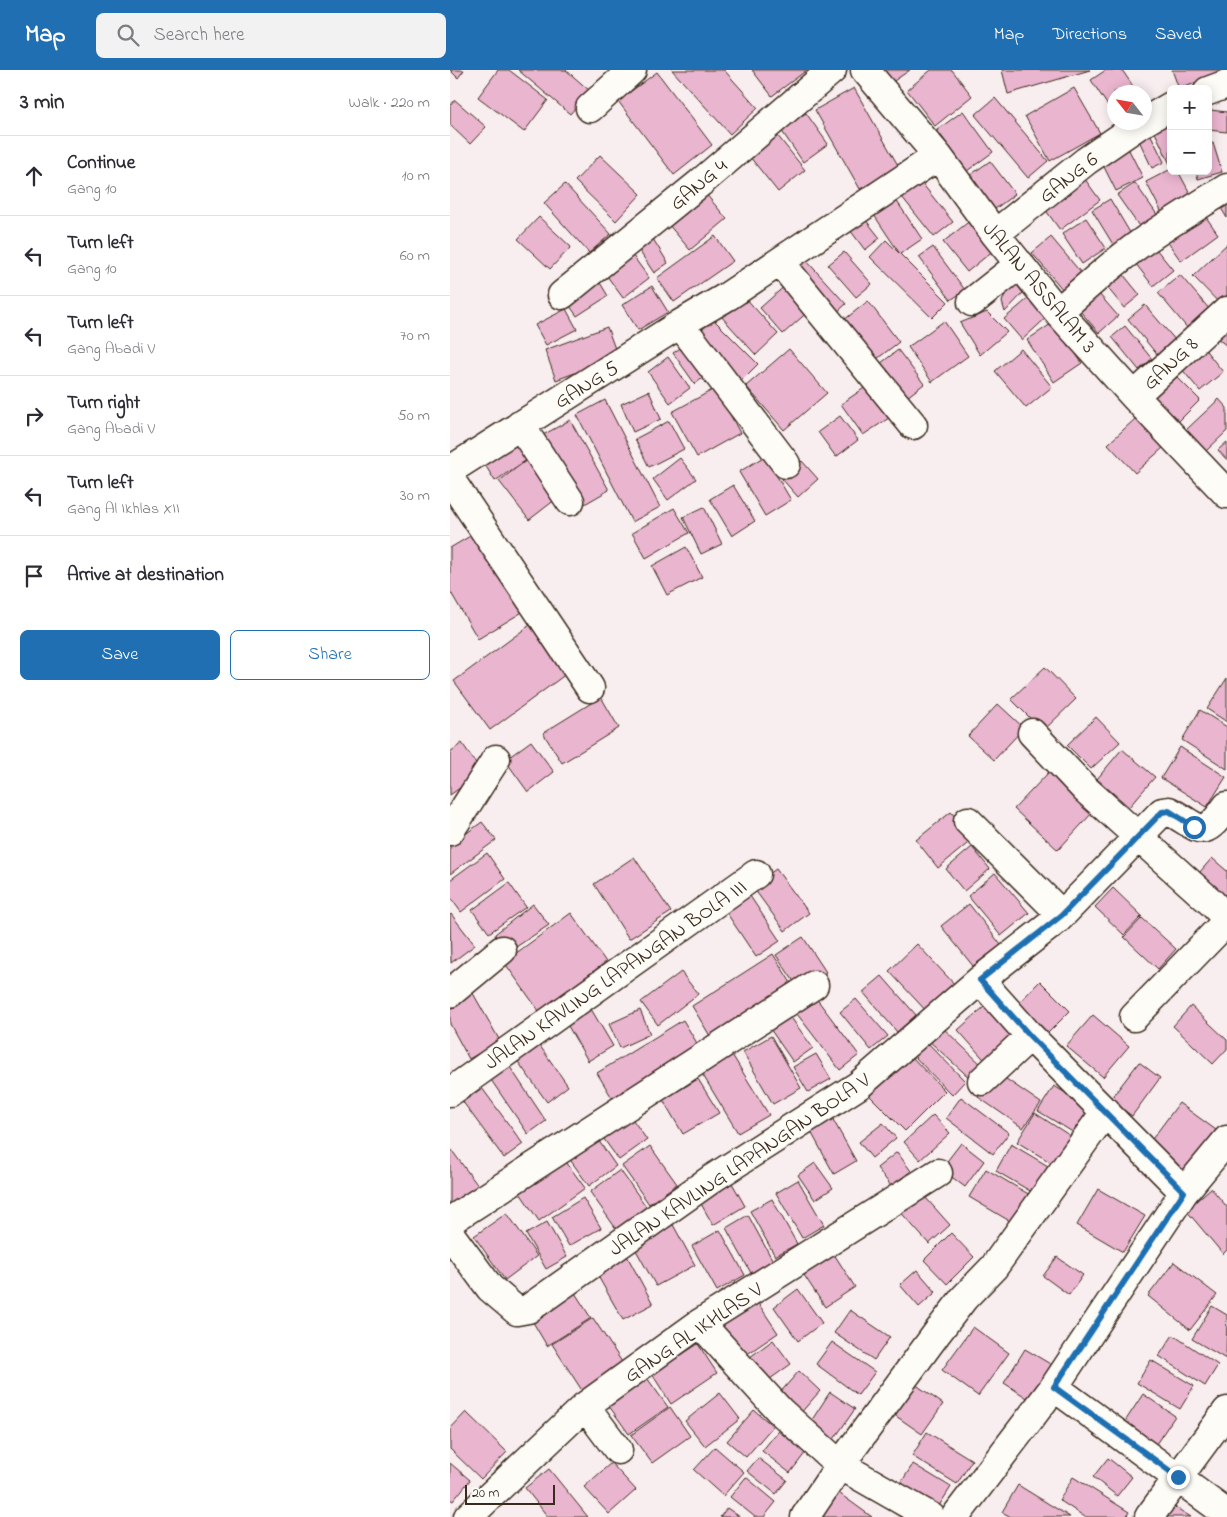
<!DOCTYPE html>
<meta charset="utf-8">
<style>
body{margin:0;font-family:"Indie Flower",sans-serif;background:#f2f2f3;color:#2b2b33}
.controls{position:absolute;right:15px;top:15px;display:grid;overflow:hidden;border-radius:8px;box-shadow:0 2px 12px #0003}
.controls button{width:45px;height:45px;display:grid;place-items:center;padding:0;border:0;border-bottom:1px solid #e1e1e2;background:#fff;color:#2b2b33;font:25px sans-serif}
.compass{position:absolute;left:657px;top:15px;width:45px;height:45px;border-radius:50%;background:#fff;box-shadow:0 2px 12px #0003;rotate:301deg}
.scale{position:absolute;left:15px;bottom:12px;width:90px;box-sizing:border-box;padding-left:5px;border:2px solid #3b2a1e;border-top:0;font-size:14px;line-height:18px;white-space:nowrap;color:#3b2a1e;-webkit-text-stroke:4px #fdfcf7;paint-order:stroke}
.stop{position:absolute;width:15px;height:15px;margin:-11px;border:4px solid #1f6fb2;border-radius:50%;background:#fff}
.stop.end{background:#1f6fb2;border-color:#fff;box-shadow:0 1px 5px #0008}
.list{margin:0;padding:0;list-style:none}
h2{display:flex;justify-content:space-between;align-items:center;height:65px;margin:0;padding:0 20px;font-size:21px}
h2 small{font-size:16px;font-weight:400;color:#7c7c81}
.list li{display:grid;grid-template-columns:32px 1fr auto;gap:15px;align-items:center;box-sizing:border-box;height:80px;padding:0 20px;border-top:1px solid #e1e1e2}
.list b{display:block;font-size:19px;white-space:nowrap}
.list p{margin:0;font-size:16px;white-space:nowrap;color:#7c7c81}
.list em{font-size:16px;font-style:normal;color:#7c7c81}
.actions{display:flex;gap:10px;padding:15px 20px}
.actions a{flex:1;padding:11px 0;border:1px solid #1f6fb2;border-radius:8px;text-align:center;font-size:18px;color:#1f6fb2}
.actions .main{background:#1f6fb2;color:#fff}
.icon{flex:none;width:28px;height:28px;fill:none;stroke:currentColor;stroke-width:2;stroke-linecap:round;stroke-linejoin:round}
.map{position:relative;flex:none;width:777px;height:1447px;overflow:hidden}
header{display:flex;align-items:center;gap:30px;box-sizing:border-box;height:70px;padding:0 25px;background:#1f6fb2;color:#fff}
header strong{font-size:24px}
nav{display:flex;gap:28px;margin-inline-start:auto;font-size:18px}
.search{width:350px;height:45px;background:#f2f2f3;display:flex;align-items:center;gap:12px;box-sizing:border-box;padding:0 18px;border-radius:8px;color:#7c7c81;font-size:19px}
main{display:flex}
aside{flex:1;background:#fff}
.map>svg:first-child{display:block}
</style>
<header>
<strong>Map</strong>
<div class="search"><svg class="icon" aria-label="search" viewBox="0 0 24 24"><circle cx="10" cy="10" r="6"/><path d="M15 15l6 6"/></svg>Search here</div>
<nav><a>Map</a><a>Directions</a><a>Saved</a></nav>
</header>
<main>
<aside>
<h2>3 min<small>Walk · 220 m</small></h2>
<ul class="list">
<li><svg class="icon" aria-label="ahead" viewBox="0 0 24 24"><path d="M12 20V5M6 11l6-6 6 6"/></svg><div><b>Continue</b><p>Gang 10</p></div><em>10 m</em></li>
<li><svg class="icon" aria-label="left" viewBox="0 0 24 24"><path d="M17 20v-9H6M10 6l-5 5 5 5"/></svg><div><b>Turn left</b><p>Gang 10</p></div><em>60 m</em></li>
<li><svg class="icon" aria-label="left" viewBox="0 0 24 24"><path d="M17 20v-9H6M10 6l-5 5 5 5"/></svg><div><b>Turn left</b><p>Gang Abadi V</p></div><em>70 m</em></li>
<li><svg class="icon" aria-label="right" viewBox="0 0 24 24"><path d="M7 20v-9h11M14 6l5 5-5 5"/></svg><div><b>Turn right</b><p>Gang Abadi V</p></div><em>50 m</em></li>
<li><svg class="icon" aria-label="left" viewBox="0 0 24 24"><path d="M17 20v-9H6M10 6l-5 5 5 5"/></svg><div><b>Turn left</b><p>Gang Al Ikhlas XII</p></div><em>30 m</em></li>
<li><svg class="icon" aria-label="arrive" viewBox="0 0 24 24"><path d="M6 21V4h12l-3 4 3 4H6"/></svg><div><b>Arrive at destination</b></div></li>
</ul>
<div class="actions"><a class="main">Save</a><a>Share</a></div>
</aside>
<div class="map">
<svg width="777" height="1447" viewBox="0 0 777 1447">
<rect width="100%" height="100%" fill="#f9eeef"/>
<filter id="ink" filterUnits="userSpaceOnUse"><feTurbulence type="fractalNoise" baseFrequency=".02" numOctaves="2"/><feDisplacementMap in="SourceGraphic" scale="10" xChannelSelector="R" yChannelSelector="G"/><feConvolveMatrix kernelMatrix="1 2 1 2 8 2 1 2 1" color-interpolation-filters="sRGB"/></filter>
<g filter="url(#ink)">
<path fill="#eab5cf" stroke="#3b2a1e" d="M 0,0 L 14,0 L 8,8 Z
M 48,0 L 59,0 L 98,30 L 74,62 L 28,27 Z
M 68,0 L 116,0 L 140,21 L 120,44 Z
M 222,0 L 274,0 L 308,38 L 280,64 Z
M 302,0 L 357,0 L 322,26 Z
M 420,0 L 460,0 L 432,19 Z
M 481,0 L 502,0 L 522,26 L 485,56 L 457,20 Z
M 552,0 L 640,0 L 558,24 Z
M 656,0 L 672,0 L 687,22 L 664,22 L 664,45 L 641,10 Z
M 722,0 L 776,0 L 776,2 L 729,19 Z
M 207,2 L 262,75 L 224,105 L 168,31 Z
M 404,18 L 449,97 L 410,119 L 365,40 Z
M 624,18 L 650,63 L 600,91 L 575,46 Z
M 545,28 L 598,91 L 578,108 L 525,45 Z
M 5,30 L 36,57 L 20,74 L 0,55 L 0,36 Z
M 760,40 L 777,42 L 777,62 L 758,60 Z
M 513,41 L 543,82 L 517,101 L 487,60 Z
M 356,43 L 378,74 L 353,92 L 331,60 Z
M 700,52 L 721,52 L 720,94 Z
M 697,57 L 714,92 L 702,98 L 685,62 Z
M 327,65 L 355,100 L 328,122 L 300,87 Z
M 763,73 L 772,102 L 748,109 L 746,101 L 758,101 L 758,74 Z
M 676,74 L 693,108 L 666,121 L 649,87 Z
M 150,85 L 191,124 L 166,151 L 125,111 Z
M 540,91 L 565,124 L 541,142 L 516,108 Z
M 721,99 L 721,101 L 728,101 L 742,127 L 712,143 L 696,112 Z
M 629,101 L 650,130 L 610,160 L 589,131 Z
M 467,107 L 503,152 L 484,167 L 448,122 Z
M 685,113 L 708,146 L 691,159 L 667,125 Z
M 115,114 L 161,164 L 139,183 L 94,133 Z
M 255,123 L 277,149 L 240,180 L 218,154 Z
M 777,123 L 777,148 L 766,130 Z
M 660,129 L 682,166 L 664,176 L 642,140 Z
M 446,130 L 472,169 L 450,184 L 424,145 Z
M 751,140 L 768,164 L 731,191 L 714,167 Z
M 526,146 L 550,175 L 517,202 L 493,172 Z
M 89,147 L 121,177 L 100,199 L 68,169 Z
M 636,148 L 656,178 L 632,194 L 612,164 Z
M 415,149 L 430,168 L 415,180 L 400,160 Z
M 265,166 L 283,191 L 224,232 L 207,208 Z
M 601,167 L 632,204 L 613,220 L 582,183 Z
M 203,169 L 218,193 L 204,203 L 188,179 Z
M 436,170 L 498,232 L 482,248 L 420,187 Z
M 702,174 L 723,200 L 703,216 L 682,189 Z
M 777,174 L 777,237 L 775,239 L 743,206 Z
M 483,177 L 515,220 L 501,230 L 469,187 Z
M 180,182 L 199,208 L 173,228 L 154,202 Z
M 394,182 L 422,214 L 406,227 L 378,195 Z
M 355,189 L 396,234 L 382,247 L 341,202 Z
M 668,198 L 690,225 L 674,238 L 652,211 Z
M 730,205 L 761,241 L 739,260 L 708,223 Z
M 561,207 L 573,223 L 555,242 L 552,232 Z
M 149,211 L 158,226 L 127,246 L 117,232 Z
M 338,213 L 361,239 L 333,264 L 310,238 Z
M 202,216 L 218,242 L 188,260 L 172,235 Z
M 643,217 L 668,246 L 649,263 L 624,234 Z
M 293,225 L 328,264 L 306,285 L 270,245 Z
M 581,226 L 598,246 L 572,270 L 554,249 Z
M 418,231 L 449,272 L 419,295 L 389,254 Z
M 695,235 L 727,272 L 709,287 L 678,249 Z
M 116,239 L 127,259 L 96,275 L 85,255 Z
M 537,242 L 557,262 L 530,285 L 510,253 Z
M 777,247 L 777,276 L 763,265 Z
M 263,249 L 308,294 L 290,312 L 245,266 Z
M 494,251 L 518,286 L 482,312 L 458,277 Z
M 604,252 L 632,293 L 604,312 L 577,270 Z
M 675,256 L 702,289 L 689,300 L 662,267 Z
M 157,257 L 168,287 L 106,310 L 95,280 Z
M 749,272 L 773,302 L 750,321 L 725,291 Z
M 238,273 L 259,303 L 245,314 L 223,283 Z
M 339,279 L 377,323 L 334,360 L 296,316 Z
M 571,279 L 602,317 L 576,338 L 545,301 Z
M 448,280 L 474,314 L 448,334 L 422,300 Z
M 218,287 L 240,318 L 220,333 L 198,302 Z
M 720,300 L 750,330 L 727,353 L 697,322 Z
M 420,314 L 442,346 L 413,365 L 391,334 Z
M 266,318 L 290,363 L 247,387 L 222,342 Z
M 199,321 L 211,349 L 183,362 L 171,334 Z
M 769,329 L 777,338 L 777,361 L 756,381 L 736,360 Z
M 155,330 L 210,437 L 182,452 L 127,345 Z
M 390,346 L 408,370 L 386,387 L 368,362 Z
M 686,348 L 714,377 L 685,403 L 658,374 Z
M 120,350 L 159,420 L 133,435 L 93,365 Z
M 219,351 L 234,379 L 199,397 L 185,369 Z
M 65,361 L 81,387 L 45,411 L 29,385 Z
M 777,372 L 777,390 L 768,380 Z
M 315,386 L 341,430 L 315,446 L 289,402 Z
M 81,387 L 110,426 L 79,450 L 49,411 Z
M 230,388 L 246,409 L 218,430 L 203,409 Z
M 352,391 L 368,409 L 348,427 L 332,409 Z
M 283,415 L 305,451 L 282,466 L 260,429 Z
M 254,437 L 272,474 L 251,484 L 233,447 Z
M 224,438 L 239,463 L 196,488 L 182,463 Z
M 27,462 L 74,541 L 28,569 L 0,521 L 0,478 Z
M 236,477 L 252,507 L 217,525 L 202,496 Z
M 80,555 L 116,604 L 40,660 L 4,611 Z
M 595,597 L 626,629 L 593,661 L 561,629 Z
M 777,608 L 777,652 L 757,639 Z
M 151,627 L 169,658 L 112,693 L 93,663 Z
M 548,634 L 574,658 L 544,690 L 518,666 Z
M 750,640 L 777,657 L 777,699 L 732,670 Z
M 646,647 L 670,672 L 641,699 L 617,675 Z
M 81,671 L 104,702 L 78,722 L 55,690 Z
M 12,673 L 32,702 L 0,725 L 0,682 Z
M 730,677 L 776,707 L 757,737 L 711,708 Z
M 672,679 L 705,707 L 679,737 L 647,709 Z
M 599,702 L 643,742 L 608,780 L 564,739 Z
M 501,742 L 523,769 L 488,798 L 466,770 Z
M 32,752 L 46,770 L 0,804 L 0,775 Z
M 522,777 L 540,799 L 514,821 L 496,799 Z
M 37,783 L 55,809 L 11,842 L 0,827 L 0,810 Z
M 184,787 L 221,842 L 179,869 L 144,814 Z
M 762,788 L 777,801 L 777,840 L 743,810 Z
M 326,799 L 359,843 L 335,861 L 302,816 Z
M 545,803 L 579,843 L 551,866 L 518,826 Z
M 59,813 L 76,837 L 39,863 L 22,840 Z
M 663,818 L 692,846 L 674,865 L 645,837 Z
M 296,820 L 330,871 L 306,887 L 272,836 Z
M 83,834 L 99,855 L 60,881 L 48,874 L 45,864 Z
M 519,834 L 551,875 L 523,896 L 491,856 Z
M 121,843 L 156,892 L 89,941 L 54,892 Z
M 1,844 L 25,875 L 1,893 L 0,845 Z
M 692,848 L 726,879 L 708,899 L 674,867 Z
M 353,867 L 376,902 L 349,919 L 326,885 Z
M 467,874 L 507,917 L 479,944 L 439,901 Z
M 323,884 L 341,913 L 260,966 L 242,936 Z
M 231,902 L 248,924 L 208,955 L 191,932 Z
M 432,906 L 466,945 L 447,962 L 413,922 Z
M 590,911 L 620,941 L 592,969 L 562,940 Z
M 20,918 L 50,971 L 19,989 L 0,954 L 0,930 Z
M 363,924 L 409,985 L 390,1000 L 344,940 Z
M 406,929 L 438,966 L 421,980 L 390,942 Z
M 138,934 L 163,976 L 138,991 L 114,949 Z
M 535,936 L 566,970 L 539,995 L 508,960 Z
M 741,936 L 777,970 L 777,979 L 763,994 L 723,956 Z
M 190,940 L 200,964 L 170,978 L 159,954 Z
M 337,942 L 363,978 L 343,992 L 318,956 Z
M 643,945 L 679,976 L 653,1007 L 616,976 Z
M 233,950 L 253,983 L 167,1036 L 147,1003 Z
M 491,956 L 535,998 L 523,1011 L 478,970 Z
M 83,966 L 118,1016 L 97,1032 L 61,982 Z
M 321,966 L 351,1018 L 323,1034 L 293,982 Z
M 475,970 L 515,1011 L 502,1025 L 461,983 Z
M 454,979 L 495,1021 L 455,1061 L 413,1019 Z
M 281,983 L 319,1045 L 288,1063 L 251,1002 Z
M 366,984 L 381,1009 L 358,1022 L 343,997 Z
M 689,992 L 710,1008 L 682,1046 L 660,1030 Z
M 60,997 L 96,1051 L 78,1064 L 41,1010 Z
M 546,1002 L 591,1033 L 573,1058 L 528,1027 Z
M 248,1009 L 269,1043 L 233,1064 L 213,1030 Z
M 604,1016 L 641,1038 L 626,1064 L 588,1041 Z
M 32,1018 L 73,1074 L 54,1088 L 13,1032 Z
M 511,1027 L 559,1063 L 543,1084 L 496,1048 Z
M 729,1033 L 766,1060 L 734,1103 L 697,1076 Z
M 176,1040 L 197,1070 L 169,1090 L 148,1061 Z
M 585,1043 L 622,1067 L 605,1095 L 567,1072 Z
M 483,1045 L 500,1063 L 470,1090 L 454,1072 Z
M 381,1046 L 406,1091 L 384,1104 L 359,1058 Z
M 433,1053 L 446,1068 L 422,1088 L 409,1072 Z
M 144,1064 L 166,1096 L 139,1116 L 116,1084 Z
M 511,1073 L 534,1091 L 515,1117 L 491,1099 Z
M 561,1074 L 603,1099 L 587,1125 L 546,1101 Z
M 200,1076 L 227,1114 L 199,1134 L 172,1096 Z
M 0,1078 L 32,1121 L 6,1141 L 0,1133 Z
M 447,1082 L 461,1101 L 441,1116 L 427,1098 Z
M 111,1085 L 135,1118 L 89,1151 L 66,1117 Z
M 365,1093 L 383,1118 L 365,1130 L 348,1105 Z
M 536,1099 L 580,1125 L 563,1153 L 519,1127 Z
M 170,1100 L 198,1139 L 167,1160 L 140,1122 Z
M 278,1106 L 295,1136 L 263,1155 L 246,1125 Z
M 348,1110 L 374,1155 L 352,1168 L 326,1123 Z
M 761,1118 L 777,1137 L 777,1180 L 773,1184 L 736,1140 Z
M 468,1119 L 500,1155 L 479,1174 L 447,1138 Z
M 648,1119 L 695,1146 L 673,1182 L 627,1155 Z
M 133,1128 L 151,1158 L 119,1176 L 102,1147 Z
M 322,1129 L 347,1174 L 325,1186 L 300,1141 Z
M 57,1143 L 87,1186 L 55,1210 L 24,1166 Z
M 298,1145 L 323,1191 L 301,1203 L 276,1158 Z
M 221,1151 L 245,1195 L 206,1216 L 182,1173 Z
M 97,1152 L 117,1187 L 96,1199 L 76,1164 Z
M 270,1160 L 295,1205 L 267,1221 L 242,1176 Z
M 501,1163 L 524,1187 L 497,1214 L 474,1190 Z
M 382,1181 L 405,1217 L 375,1237 L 352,1202 Z
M 176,1184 L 203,1234 L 173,1250 L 145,1201 Z
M 607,1187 L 633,1205 L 619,1225 L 593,1206 Z
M 724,1192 L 767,1225 L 740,1260 L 698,1226 Z
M 467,1200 L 486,1222 L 469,1237 L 450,1215 Z
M 120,1215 L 141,1248 L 97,1276 L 77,1242 Z
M 348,1219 L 372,1253 L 348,1271 L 324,1237 Z
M 306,1230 L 328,1263 L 287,1291 L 265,1257 Z
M 762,1236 L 777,1245 L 776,1289 L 742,1269 Z
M 400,1240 L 440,1267 L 424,1290 L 384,1263 Z
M 143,1248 L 174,1295 L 133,1322 L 102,1274 Z
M 523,1257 L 559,1283 L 528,1326 L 492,1300 Z
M 723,1265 L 768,1295 L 755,1316 L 709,1286 Z
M 323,1270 L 341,1294 L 313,1314 L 296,1290 Z
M 382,1272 L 425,1302 L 408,1325 L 366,1294 Z
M 248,1274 L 267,1303 L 221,1334 L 202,1304 Z
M 575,1279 L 607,1298 L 585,1333 L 554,1313 Z
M 701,1290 L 744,1316 L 730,1339 L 687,1313 Z
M 349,1301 L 370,1321 L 348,1346 L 327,1326 Z
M 197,1308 L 218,1337 L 179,1364 L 159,1336 Z
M 465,1314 L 493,1334 L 472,1364 L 443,1344 Z
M 380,1322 L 405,1339 L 382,1372 L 358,1356 Z
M 270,1323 L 290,1349 L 255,1376 L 235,1351 Z
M 693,1324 L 725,1346 L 706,1374 L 674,1353 Z
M 220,1337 L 240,1366 L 202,1393 L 181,1365 Z
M 304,1340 L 323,1356 L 296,1387 L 277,1371 Z
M 16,1342 L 57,1382 L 31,1409 L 0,1379 L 0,1359 Z
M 328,1361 L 356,1382 L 340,1403 L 312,1381 Z
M 477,1362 L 522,1390 L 507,1414 L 462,1386 Z
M 265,1377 L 294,1402 L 273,1426 L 244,1400 Z
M 308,1388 L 337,1410 L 326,1424 L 297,1401 Z
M 658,1388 L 682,1407 L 667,1426 L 643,1407 Z
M 0,1393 L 20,1410 L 3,1431 L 0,1429 Z
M 161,1393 L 186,1420 L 159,1444 L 134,1417 Z
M 463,1394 L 501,1417 L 487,1439 L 449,1416 Z
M 99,1399 L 138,1447 L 98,1447 L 75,1418 Z
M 296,1407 L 326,1432 L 314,1447 L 305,1447 L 280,1427 Z
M 623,1407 L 679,1442 L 676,1447 L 635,1447 L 609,1430 Z
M 568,1415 L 620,1447 L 561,1447 L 552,1442 Z
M 386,1421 L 422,1447 L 367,1447 Z
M 723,1436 L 741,1447 L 716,1447 Z
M 277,1438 L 290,1447 L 270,1447 Z"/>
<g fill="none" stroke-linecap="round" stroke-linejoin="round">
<defs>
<path id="minor" d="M 415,0 L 488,86 L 545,164 L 608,242 L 684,326 L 777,424
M 758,21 L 777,14
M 140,38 L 182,0
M 694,52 L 721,36
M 545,164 L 636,91 L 693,52
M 330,192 L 463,355
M 112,225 L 250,113 L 382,0
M 522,232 L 570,194
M 608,242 C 636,217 664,192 695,170 C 722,152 749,135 777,118
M 230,254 L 336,394
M 684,326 L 777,241
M 70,355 L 120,431
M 140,618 L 2,412 L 1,407 L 5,397 L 230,254 L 278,226 L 488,86
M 582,663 L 635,719 L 762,833 L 777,849
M 518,751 L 612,845
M 0,761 L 46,689
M 530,910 L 580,966 L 734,1122
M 0,923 L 52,880
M 684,947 L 777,851
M 532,1011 L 580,966
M 0,1022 L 306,804
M 0,1151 L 364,915
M 0,1164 L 40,1218 L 67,1241 L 78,1239 L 263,1108 L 409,1015 L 530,910 L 608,849 L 712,742 L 719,741 C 751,758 751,772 777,736
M 250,1253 L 330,1341 L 390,1395 L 481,1447
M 604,1317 L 777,1444
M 135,1336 L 168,1380
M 18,1447 L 135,1336 L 250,1253 L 488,1103
M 355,1447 L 390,1395 L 487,1263 L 514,1228 L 544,1197 L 656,1041
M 505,1447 L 604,1317 L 734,1122 L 777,1070
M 699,1447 L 777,1341"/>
</defs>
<use href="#minor" stroke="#3b2a1e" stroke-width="31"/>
<use href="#minor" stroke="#fdfcf7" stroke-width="28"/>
</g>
</g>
<g fill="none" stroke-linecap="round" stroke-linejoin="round" filter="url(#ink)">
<path stroke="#1f6fb2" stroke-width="6" d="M 728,1407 L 604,1317 L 734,1122 L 580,966 L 530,910 L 612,845 L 712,742 L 719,741 L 744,757"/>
</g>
<g text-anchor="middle" stroke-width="4.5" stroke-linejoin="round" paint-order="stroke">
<g font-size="21" fill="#3b2a1e" stroke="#fdfcf7">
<text transform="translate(618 107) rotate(-38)" y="7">GANG 6</text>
<text transform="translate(248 114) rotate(-40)" y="7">GANG 4</text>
<text transform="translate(590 217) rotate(50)" y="7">JALAN ASSALAM 3</text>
<text transform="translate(720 293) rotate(-43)" y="7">GANG 8</text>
<text transform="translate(136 314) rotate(-32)" y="7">GANG 5</text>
<text transform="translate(165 904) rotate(-35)" y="7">JALAN KAVLING LAPANGAN BOLA III</text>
<text transform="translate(289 1094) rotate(-34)" y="7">JALAN KAVLING LAPANGAN BOLA V</text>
<text transform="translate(243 1262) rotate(-34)" y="7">GANG AL IKHLAS V</text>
</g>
</g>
</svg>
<div class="controls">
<button>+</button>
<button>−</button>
</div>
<svg class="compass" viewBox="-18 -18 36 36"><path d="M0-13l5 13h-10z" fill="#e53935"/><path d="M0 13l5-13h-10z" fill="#7c7c81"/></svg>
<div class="scale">20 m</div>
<div class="stop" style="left:744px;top:757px"></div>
<div class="stop end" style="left:728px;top:1407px"></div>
</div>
</main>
